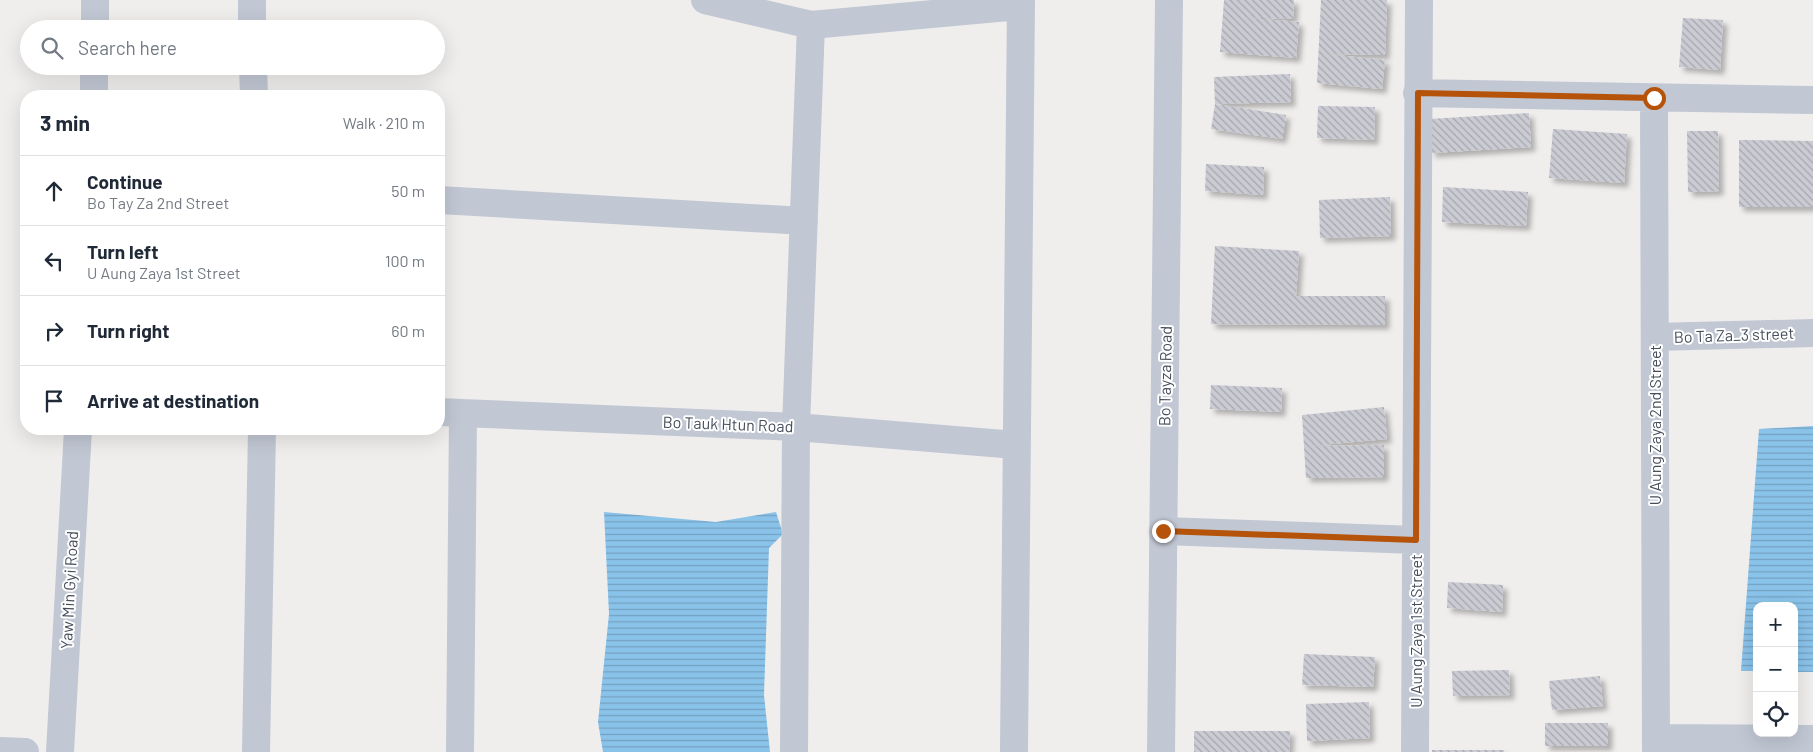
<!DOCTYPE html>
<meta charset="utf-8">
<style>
body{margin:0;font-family:Barlow,sans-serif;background:#f6f6f7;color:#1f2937}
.controls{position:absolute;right:15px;bottom:15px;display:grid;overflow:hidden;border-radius:10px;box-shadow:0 5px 20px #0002}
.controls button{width:45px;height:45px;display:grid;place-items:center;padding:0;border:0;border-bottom:1px solid #e0e1e3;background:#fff;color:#1f2937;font:25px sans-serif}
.stop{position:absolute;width:15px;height:15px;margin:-11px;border:4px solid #b45309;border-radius:50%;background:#fff}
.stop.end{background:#b45309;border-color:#fff;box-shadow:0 1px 5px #0008}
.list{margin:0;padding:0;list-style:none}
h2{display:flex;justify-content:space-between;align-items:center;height:65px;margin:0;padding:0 20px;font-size:21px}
h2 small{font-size:16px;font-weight:400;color:#747a83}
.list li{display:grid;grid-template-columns:32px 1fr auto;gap:15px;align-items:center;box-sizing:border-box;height:70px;padding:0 20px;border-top:1px solid #e0e1e3}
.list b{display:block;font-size:19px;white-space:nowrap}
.list p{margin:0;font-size:16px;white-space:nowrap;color:#747a83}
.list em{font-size:16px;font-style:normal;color:#747a83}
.icon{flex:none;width:28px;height:28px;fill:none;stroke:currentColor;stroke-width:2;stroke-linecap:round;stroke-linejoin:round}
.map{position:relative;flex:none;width:1813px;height:752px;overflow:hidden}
.search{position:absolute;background:#fff;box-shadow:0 5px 20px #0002;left:20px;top:20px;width:425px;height:55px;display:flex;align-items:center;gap:12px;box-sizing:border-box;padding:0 18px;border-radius:28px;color:#747a83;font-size:19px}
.panel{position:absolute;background:#fff;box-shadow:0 5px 20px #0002;left:20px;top:90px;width:425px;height:345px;border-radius:20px}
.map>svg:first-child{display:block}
</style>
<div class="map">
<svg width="1813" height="752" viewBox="0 0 1813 752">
<defs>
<pattern id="water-rules" width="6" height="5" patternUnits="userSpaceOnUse" patternTransform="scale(1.25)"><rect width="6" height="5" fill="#8ac3ea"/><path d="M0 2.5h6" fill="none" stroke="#73a1c1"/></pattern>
<pattern id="building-back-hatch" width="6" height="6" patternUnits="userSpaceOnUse" patternTransform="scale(1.25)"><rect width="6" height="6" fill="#cacbd3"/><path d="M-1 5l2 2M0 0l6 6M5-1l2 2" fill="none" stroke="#a6a7ae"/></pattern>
<filter id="shadow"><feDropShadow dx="4.5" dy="4.5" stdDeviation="2.5" flood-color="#0004"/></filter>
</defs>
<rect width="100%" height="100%" fill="#f0eeed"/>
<path fill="url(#water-rules)" d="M 1813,426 L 1813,672 L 1794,672 L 1794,606 L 1757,606 L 1757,671 L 1741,671 L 1759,429 Z
M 604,512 L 716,522 L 776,512 L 783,534 L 769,548 L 764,695 L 770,752 L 603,752 L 598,722 L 609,614 Z"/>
<path fill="url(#building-back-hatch)" filter="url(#shadow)" d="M 1224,0 L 1294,0 L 1293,19 L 1238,17 L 1299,22 L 1296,58 L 1220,52 Z
M 1321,0 L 1387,0 L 1385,55 L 1325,54 L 1385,60 L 1382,89 L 1317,83 Z
M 1683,18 L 1723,20 L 1720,70 L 1679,67 Z
M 1290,74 L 1291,102 L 1215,104 L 1214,77 Z
M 1215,104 L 1286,115 L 1282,139 L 1211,129 Z
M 1318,106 L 1375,107 L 1374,140 L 1317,138 Z
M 1529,113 L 1531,147 L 1431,153 L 1429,119 Z
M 1553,129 L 1627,134 L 1624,183 L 1549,178 Z
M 1687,131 L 1718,131 L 1719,191 L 1688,192 Z
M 1739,140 L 1813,141 L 1813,207 L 1739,207 Z
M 1206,164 L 1264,167 L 1263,195 L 1205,191 Z
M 1443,187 L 1528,192 L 1526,226 L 1442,222 Z
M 1390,197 L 1391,236 L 1320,238 L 1319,200 Z
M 1215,246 L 1299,251 L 1296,296 L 1385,296 L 1385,325 L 1211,324 Z
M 1211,385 L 1282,388 L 1281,412 L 1210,409 Z
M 1384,407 L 1387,439 L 1309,446 L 1384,445 L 1384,477 L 1306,478 L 1302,415 Z
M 1448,582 L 1503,585 L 1502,612 L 1447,608 Z
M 1304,654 L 1375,657 L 1373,687 L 1302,685 Z
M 1509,670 L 1510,695 L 1453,696 L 1452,671 Z
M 1600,676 L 1603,706 L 1552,710 L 1549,681 Z
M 1369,702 L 1370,738 L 1307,741 L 1306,704 Z
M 1545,723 L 1608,723 L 1608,746 L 1545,746 Z
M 1194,731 L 1290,731 L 1289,752 L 1194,752 Z
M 1432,750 L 1504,750 L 1504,752 L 1432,752 Z"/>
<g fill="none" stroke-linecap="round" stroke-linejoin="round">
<path stroke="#c1c7d3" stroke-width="28" d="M 252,0 L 252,29
M 705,0 L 811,25 L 1021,6
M 95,29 L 95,0
M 253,66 L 254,96
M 1417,93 L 1813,100
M 94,96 L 94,66
M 1654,98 L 1656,752
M 439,200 L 804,221
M 1655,337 L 1813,333
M 439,412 L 796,427 L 1016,445
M 1163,531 L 1416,540
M 1656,738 L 1813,739
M 0,751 L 25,752
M 60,752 L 78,429
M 256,752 L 262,429
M 460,752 L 463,413
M 794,752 L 796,427 L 811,25
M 1014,752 L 1021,0
M 1415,752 L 1419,0"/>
<path stroke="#c1c7d3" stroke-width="28" d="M 1161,752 L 1169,0"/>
</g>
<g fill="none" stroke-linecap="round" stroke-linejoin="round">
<path stroke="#b45309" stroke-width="6" d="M 1163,531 L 1416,540 L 1418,93 L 1654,98"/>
</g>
<g text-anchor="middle" stroke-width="4" stroke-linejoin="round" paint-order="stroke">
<g font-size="16" fill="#464d5b" stroke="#fff">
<text transform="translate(1734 335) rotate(-2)" y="6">Bo Ta Za_3 street</text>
<text transform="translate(1165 376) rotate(-89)" y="6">Bo Tayza Road</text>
<text transform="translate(728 424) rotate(2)" y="6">Bo Tauk Htun Road</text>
<text transform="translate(1655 425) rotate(-90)" y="6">U Aung Zaya 2nd Street</text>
<text transform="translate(69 590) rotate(-87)" y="6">Yaw Min Gyi Road</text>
<text transform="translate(1416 631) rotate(-90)" y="6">U Aung Zaya 1st Street</text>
</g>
</g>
</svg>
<div class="controls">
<button>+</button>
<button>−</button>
<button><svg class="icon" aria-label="locate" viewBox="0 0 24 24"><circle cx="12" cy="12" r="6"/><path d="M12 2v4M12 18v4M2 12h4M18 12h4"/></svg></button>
</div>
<div class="stop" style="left:1654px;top:98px"></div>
<div class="stop end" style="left:1163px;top:531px"></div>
<div class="search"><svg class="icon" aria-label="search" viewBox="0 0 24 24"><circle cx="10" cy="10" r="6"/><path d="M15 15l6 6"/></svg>Search here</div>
<section class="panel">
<h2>3 min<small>Walk · 210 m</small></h2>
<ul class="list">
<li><svg class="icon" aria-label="ahead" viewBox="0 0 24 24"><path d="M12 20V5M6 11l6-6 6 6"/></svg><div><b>Continue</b><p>Bo Tay Za 2nd Street</p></div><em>50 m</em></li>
<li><svg class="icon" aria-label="left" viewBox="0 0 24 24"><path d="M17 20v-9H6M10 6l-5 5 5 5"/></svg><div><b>Turn left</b><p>U Aung Zaya 1st Street</p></div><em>100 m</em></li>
<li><svg class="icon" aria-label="right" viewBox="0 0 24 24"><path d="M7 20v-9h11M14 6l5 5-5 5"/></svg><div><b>Turn right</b></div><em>60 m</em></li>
<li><svg class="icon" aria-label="arrive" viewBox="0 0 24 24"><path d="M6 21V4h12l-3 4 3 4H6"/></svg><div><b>Arrive at destination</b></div></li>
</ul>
</section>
</div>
